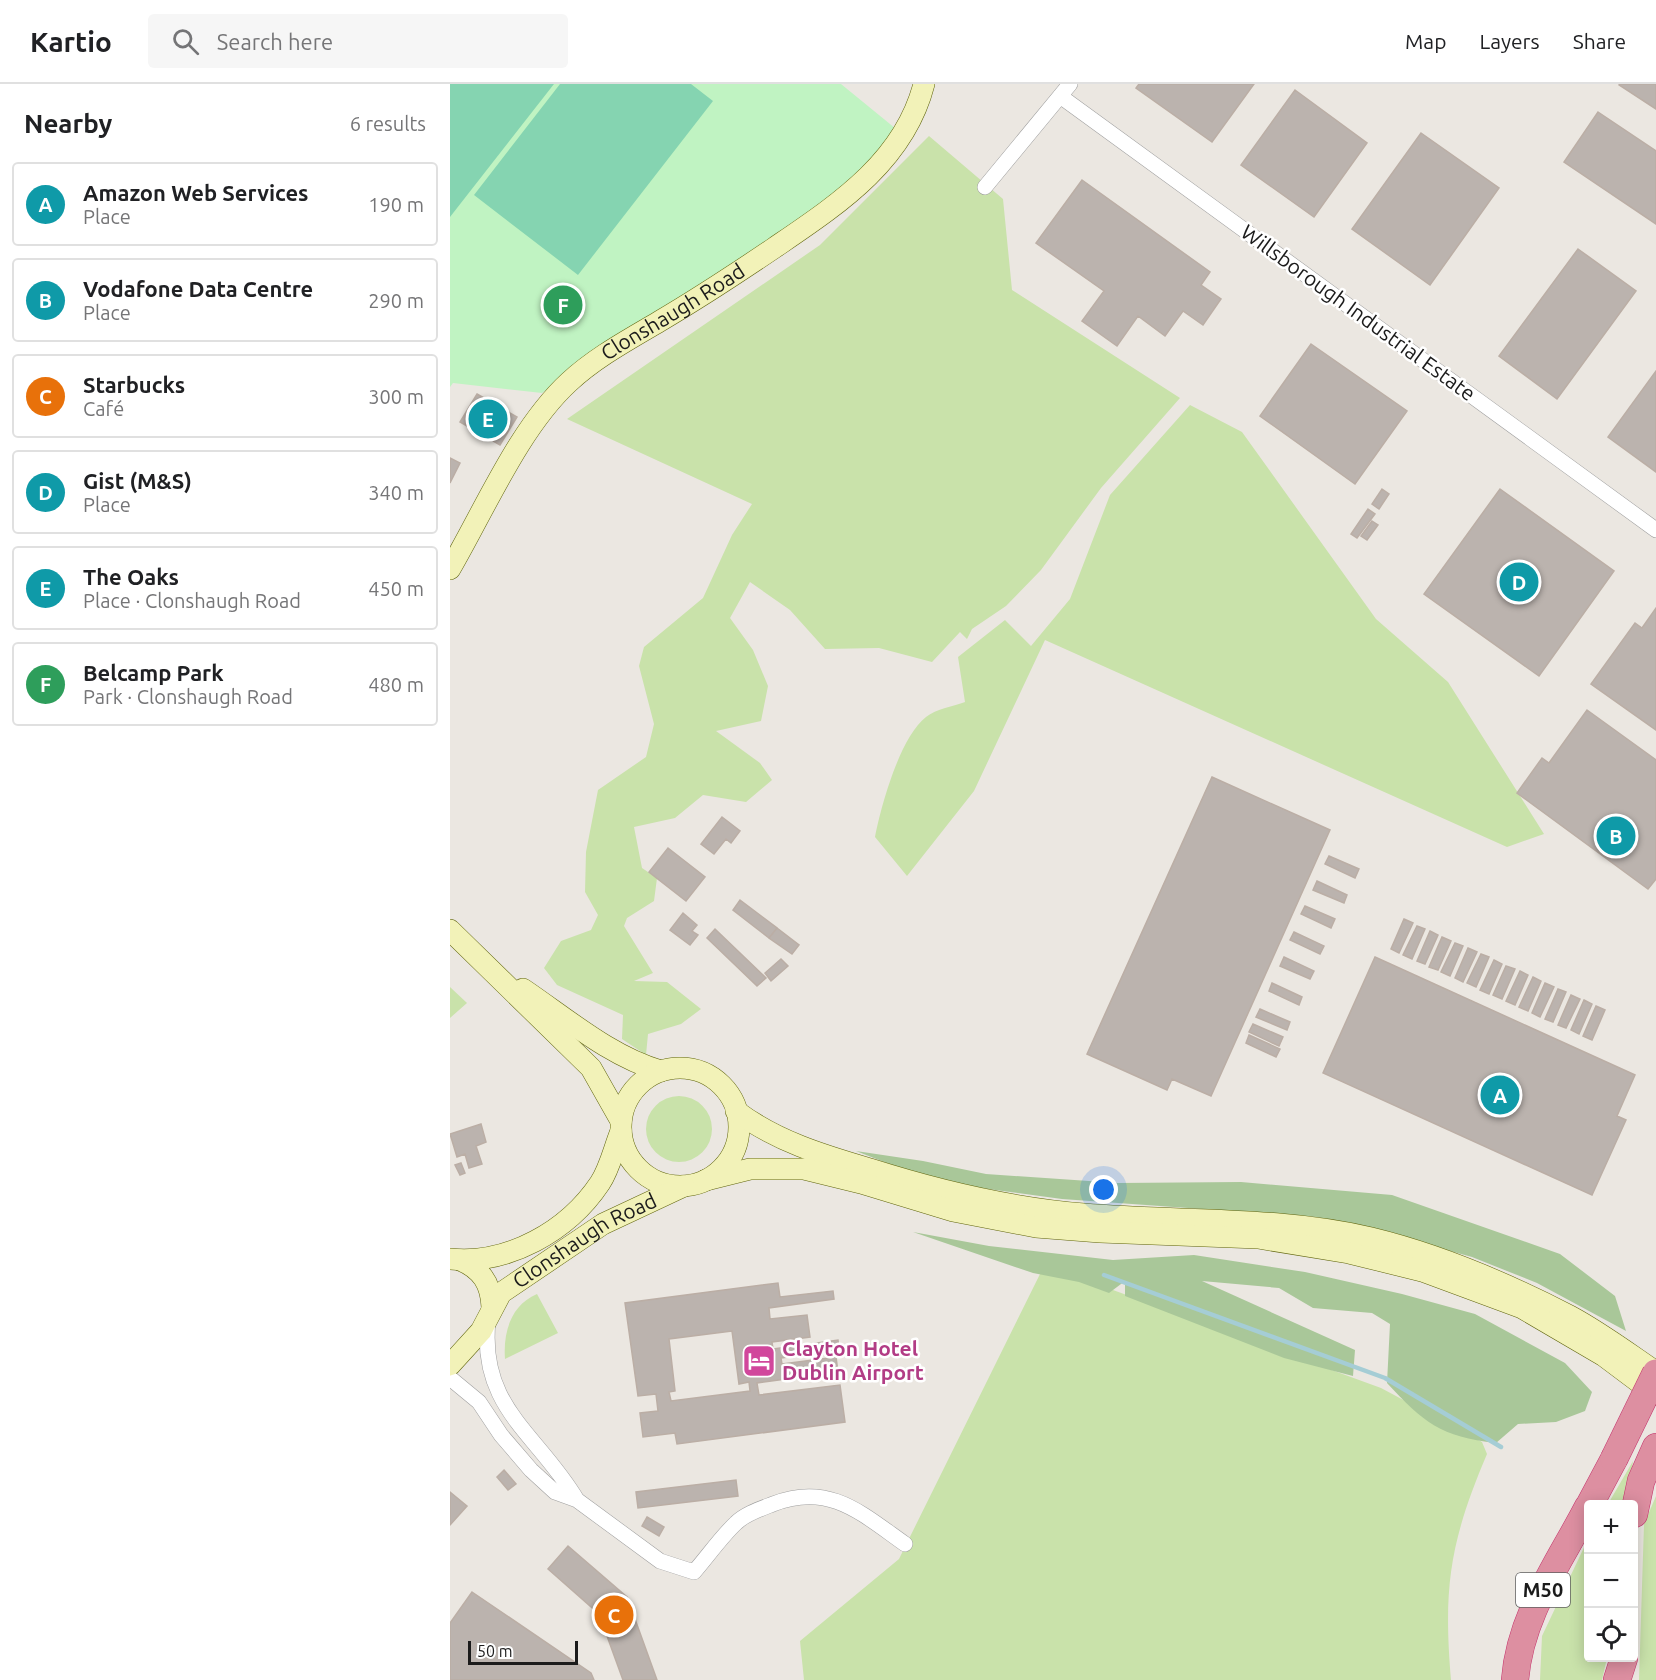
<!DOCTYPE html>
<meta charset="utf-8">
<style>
body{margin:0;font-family:Ubuntu,sans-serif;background:#f6f6f6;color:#202124}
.controls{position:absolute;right:18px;bottom:18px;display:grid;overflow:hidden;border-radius:6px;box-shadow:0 3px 15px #0003}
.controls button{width:54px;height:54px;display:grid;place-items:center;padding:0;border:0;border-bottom:2px solid #e0e0e0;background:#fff;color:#202124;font:30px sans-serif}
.scale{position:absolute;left:18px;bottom:15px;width:110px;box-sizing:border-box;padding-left:6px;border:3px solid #1b1b1b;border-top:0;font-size:16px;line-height:21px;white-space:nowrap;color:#1b1b1b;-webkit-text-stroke:4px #fff;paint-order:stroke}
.you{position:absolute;left:654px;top:1106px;width:21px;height:21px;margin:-15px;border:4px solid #fff;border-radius:50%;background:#1a73e8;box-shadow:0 0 0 9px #1a73e833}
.badge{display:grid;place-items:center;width:39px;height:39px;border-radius:50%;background:#0b8043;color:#fff;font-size:20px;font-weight:700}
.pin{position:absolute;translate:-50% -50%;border:3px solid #fff;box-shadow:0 2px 6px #0006}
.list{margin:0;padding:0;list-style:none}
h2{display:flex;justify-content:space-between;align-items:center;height:78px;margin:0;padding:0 24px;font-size:26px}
h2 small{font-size:20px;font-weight:400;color:#757577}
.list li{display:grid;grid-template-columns:39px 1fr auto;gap:18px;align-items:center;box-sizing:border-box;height:84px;margin:0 12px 12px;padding:0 12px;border:2px solid #e0e0e0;border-radius:6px}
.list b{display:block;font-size:22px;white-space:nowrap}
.list p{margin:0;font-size:20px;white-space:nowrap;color:#757577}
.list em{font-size:20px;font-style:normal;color:#757577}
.icon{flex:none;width:33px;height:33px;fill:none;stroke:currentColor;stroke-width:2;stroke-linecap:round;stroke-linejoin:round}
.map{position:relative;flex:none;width:1206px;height:1596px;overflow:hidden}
header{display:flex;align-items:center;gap:36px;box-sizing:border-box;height:84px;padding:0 30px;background:#fff;border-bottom:2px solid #e0e0e0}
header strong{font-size:28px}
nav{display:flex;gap:33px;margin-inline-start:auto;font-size:21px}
.search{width:420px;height:54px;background:#f6f6f6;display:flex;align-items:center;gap:15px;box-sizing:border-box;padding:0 21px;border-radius:6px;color:#757577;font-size:22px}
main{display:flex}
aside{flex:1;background:#fff}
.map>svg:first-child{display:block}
</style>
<header>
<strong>Kartio</strong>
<div class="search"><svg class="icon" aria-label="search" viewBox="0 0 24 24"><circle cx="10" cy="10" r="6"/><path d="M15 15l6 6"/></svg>Search here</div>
<nav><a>Map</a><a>Layers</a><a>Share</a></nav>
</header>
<main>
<aside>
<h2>Nearby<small>6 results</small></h2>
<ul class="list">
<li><span class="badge" style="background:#0f9aa8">A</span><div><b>Amazon Web Services</b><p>Place</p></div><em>190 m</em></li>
<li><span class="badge" style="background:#0f9aa8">B</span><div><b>Vodafone Data Centre</b><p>Place</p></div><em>290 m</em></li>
<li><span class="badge" style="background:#e8710a">C</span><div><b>Starbucks</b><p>Café</p></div><em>300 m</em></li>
<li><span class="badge" style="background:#0f9aa8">D</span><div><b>Gist (M&amp;S)</b><p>Place</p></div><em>340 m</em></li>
<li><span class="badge" style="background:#0f9aa8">E</span><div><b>The Oaks</b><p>Place · Clonshaugh Road</p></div><em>450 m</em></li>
<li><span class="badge" style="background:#2e9e5b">F</span><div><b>Belcamp Park</b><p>Park · Clonshaugh Road</p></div><em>480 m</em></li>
</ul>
</aside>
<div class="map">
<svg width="1206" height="1596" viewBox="0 0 1206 1596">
<rect width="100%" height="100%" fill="#ebe7e1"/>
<path fill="#c9e2aa" d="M 479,52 L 553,115 L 562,206 L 730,314 L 651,404 L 591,486 L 556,522 L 522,545 L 517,555 L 510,548 L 482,578 L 429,564 L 375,565 L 340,526 L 300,498 L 280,534 L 303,566 L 318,602 L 311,637 L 266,647 L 310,679 L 322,696 L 296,718 L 253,711 L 225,734 L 184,743 L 192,784 L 207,794 L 204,817 L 177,834 L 174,842 L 203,889 L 184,897 L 217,898 L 251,925 L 231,940 L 198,950 L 196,971 L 172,955 L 173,931 L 107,901 L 94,884 L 111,857 L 141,846 L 148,831 L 135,808 L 136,768 L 148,706 L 196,673 L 204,640 L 189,582 L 194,563 L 253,514 L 282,451 L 302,420 L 117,335 L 370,161 Z
M 740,321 L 792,348 L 926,535 L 998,598 L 1094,750 L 1057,763 L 595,556 L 524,707 L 457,792 L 425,753 C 431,722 450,653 476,633 C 486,625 504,622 515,618 L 508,573 L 555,536 L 581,562 L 620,515 L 660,411 Z
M 0,903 L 17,919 L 0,934 Z
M196 1045a33 33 0 1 1 66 0a33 33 0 1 1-66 0Z
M 591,1188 L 633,1195 L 931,1304 L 1032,1358 L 1037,1370 C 1000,1457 993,1503 1001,1596 L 354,1596 L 350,1557 L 449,1475 Z
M 87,1210 L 108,1249 L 55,1275 C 53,1248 61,1221 87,1210 Z
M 1183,1377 L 1176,1420 L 1158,1420 Z
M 1206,1412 L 1206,1596 L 1189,1596 L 1194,1440 Z
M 1138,1455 L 1138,1574 L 1157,1574 L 1152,1596 L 1090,1596 L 1092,1552 Z"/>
<path fill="#a9c799" d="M 406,1067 L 473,1077 L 536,1090 L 668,1099 L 791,1098 L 942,1111 L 1110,1170 L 1165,1212 L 1176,1247 L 1087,1199 L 1022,1173 L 924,1146 L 866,1133 L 612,1115 L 485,1098 Z
M 463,1148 L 539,1162 L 663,1176 L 744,1171 L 855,1188 L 952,1210 L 1025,1230 L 1115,1279 L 1142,1308 L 1135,1327 L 1106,1338 L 1068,1340 L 1046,1359 C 991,1353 973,1338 937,1299 L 940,1240 L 922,1229 L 863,1224 L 829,1204 L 752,1197 L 905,1266 L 903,1292 L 834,1274 L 675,1212 L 675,1197 L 659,1209 L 629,1198 L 583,1189 Z"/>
<path fill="#c0f3c2" d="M 0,0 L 391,0 L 451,49 L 345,144 L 92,309 L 3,299 L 0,303 Z"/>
<path fill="#85d4b1" d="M 0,0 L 104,0 L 0,133 Z
M 110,0 L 241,0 L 263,17 L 128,191 L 24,111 Z"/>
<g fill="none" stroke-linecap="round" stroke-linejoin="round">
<path stroke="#a5cdd5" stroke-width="4.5" d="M 654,1191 L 935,1294 L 1051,1363"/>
</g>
<path fill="#bbb3ae" stroke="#bbaea5" stroke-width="1.5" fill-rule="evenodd" d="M 689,0 L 804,0 L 762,58 L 686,4 Z
M 1206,0 L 1206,25 L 1169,1 L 1170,0 Z
M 845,6 L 917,59 L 864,133 L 791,81 Z
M 1148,28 L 1206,67 L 1206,140 L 1114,78 Z
M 971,49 L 1049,104 L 980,201 L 902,145 Z
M 632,96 L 760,188 L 751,201 L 771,215 L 753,241 L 733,227 L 715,252 L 688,232 L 667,262 L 632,237 L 654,207 L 586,159 Z
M 1128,165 L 1186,207 L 1107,315 L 1049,272 Z
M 861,260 L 957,327 L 905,400 L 810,332 Z
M 1206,287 L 1206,388 L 1158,353 Z
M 27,310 L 67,333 L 50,361 L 10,338 Z
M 0,374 L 10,379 L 0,399 Z
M 932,405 L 939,410 L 929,425 L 922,420 Z
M 1050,405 L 1164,487 L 1089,592 L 974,510 Z
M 918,425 L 925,430 L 907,454 L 901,450 Z
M 922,437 L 928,441 L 917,456 L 911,452 Z
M 1206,524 L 1206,646 L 1141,600 L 1185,539 L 1192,544 Z
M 1137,626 L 1206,676 L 1206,795 L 1198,805 L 1067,709 L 1092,674 L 1099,679 Z
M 762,693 L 880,746 L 761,1012 L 722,995 L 717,1006 L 637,970 Z
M 272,733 L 290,747 L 281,759 L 276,755 L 264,770 L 251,760 Z
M 218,764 L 255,793 L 236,817 L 199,788 Z
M 879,772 L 909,785 L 905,794 L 875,780 Z
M 867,797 L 897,811 L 894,819 L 863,806 Z
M 290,816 L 327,844 L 319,854 L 283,826 Z
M 855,822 L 885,835 L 881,844 L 851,830 Z
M 233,829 L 247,841 L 242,847 L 248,851 L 240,861 L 220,846 Z
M 954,835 L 963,839 L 949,869 L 941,865 Z
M 967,842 L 975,845 L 962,875 L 953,871 Z
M 327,844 L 349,861 L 342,870 L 319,854 Z
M 265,845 L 316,894 L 307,902 L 257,854 Z
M 980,847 L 988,851 L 975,880 L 967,877 Z
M 844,848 L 874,862 L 870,870 L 840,856 Z
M 992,853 L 1001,857 L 988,886 L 979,883 Z
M 1005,859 L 1013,862 L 1000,892 L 991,888 Z
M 1018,864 L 1027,868 L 1013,898 L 1005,894 Z
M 1031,870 L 1039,873 L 1026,903 L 1017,899 Z
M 834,873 L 864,887 L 860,895 L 830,882 Z
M 925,873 L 1185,991 L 1167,1032 L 1176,1036 L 1142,1111 L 873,989 Z
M 331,875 L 338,882 L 321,897 L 315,889 Z
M 1044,876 L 1052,880 L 1039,910 L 1030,906 Z
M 1056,882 L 1065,885 L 1052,915 L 1043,911 Z
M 1070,887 L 1078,891 L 1065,921 L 1056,917 Z
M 1083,893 L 1091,897 L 1078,927 L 1069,923 Z
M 822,899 L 852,913 L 849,921 L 819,907 Z
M 1095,899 L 1104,903 L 1090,933 L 1082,929 Z
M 1108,905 L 1116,908 L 1103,938 L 1095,935 Z
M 1121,911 L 1130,915 L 1116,944 L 1108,941 Z
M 1134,916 L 1142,920 L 1129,950 L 1121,946 Z
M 1146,922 L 1155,926 L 1142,956 L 1133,952 Z
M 810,925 L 840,938 L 837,946 L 806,933 Z
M 803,940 L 833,953 L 829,962 L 799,948 Z
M 799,951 L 830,965 L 826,973 L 796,959 Z
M 31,1040 L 36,1058 L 26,1062 L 32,1080 L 19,1084 L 15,1070 L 7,1073 L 0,1050 Z
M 11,1079 L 15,1089 L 10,1091 L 5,1081 Z
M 328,1199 L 330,1213 L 383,1207 L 384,1215 L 319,1224 L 320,1235 L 357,1231 L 360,1253 L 322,1258 L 323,1265 L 388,1256 L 389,1266 L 331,1274 L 332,1280 L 386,1273 L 388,1288 L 307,1299 L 309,1311 L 390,1301 L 395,1338 L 227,1360 L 225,1349 L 193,1353 L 190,1329 L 208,1327 L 206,1310 L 188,1312 L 175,1219 ZM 282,1247 L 289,1300 L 299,1298 L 300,1307 L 221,1317 L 219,1308 L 225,1307 L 219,1255 Z
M 54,1386 L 66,1400 L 58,1406 L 47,1393 Z
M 286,1396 L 288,1412 L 188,1424 L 186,1408 Z
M 0,1408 L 17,1422 L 0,1441 Z
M 197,1433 L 214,1443 L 209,1452 L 192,1442 Z
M 118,1462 L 177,1513 L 207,1596 L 173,1596 L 149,1530 L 98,1485 Z
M 22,1508 L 141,1589 L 144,1596 L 0,1596 L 0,1539 Z"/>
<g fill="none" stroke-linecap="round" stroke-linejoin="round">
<defs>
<path id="street" d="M 610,12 L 1206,446
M 535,103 L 620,0
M 38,1237 C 29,1324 88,1350 127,1416
M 0,1294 L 29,1318 L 51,1351 L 81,1386 L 105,1408 L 127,1416 L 210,1477 L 244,1488 C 258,1472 271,1453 286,1439 C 295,1430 310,1425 323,1420 C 379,1398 411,1429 455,1460"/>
<g id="secondary">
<path id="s1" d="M 0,485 C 35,425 69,344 119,298 C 146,273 178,256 210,237 C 249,214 287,189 324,164 C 387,121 454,78 474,0"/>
<path d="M 0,846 L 141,984 L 171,1037"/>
<path d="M 73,905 C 116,934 161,973 211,987"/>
<circle cx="230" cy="1043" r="59"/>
<path d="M 286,1027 C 326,1057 372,1071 420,1085 C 489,1107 561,1124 634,1130 C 729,1138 828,1132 921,1154 C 987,1170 1060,1201 1120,1232 C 1150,1248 1178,1269 1206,1288"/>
<path d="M 256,1096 L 300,1085 L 354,1085 L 411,1099 L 503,1127 L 586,1143 L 650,1148 L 808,1154 L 899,1169 L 972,1187 L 1072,1224 L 1154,1272 L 1206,1311"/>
<path d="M 0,1175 C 58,1181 118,1147 150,1099 C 160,1084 164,1064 171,1047"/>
<path d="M 10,1176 C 32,1185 41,1200 42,1223"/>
<path id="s2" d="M 0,1281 L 31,1247 L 51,1209 L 153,1140 L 234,1102"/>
</g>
<path id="highway" d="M 1140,1420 L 1164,1375
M 1184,1430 L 1191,1397 L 1206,1363
M 1065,1596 C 1070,1531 1109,1479 1138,1423
M 1167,1596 L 1174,1574"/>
</defs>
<use href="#street" stroke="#9f9f9f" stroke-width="16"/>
<use href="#secondary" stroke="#60650e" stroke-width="22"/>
<use href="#highway" stroke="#c4336c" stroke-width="28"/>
<use href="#street" stroke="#fff" stroke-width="15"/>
<use href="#secondary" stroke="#f2f2b8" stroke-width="21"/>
<use href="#highway" stroke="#dd8fa1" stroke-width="27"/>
<defs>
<path id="highway-bridge" d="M 1164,1375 L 1206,1289"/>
</defs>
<use href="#highway-bridge" stroke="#c4336c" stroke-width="28" stroke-linecap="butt"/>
<use href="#highway-bridge" stroke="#dd8fa1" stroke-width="27"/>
</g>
<defs>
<symbol id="hotel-square" viewBox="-11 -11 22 22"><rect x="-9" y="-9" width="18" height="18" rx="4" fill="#d1479c" stroke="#fff"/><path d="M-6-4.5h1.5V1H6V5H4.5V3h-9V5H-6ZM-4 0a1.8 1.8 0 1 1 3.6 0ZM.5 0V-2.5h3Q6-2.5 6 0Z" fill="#fff"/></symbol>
</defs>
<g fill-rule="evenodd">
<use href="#hotel-square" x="290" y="1258" width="38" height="38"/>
</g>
<g text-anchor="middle" stroke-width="5" stroke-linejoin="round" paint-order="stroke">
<rect fill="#fff" stroke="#5f5f5f" stroke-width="1.5" x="1066" y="1489" width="54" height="34" rx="4.5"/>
<g font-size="20" font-weight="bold" fill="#1b1b1b">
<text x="1093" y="1513">M50</text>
</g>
<g font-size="21" fill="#1b1b1b" stroke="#fff">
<text dy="7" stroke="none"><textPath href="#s1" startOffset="348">Clonshaugh Road</textPath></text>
<text transform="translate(908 229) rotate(36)" y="7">Willsborough Industrial Estate</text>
<text dy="7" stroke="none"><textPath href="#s2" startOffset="188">Clonshaugh Road</textPath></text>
</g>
<g font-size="21" font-weight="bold" fill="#b23c85" stroke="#fff" text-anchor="start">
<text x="332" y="1272">Clayton Hotel<tspan x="332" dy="24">Dublin Airport</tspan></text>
</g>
</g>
</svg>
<div class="controls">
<button>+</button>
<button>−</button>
<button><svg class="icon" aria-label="locate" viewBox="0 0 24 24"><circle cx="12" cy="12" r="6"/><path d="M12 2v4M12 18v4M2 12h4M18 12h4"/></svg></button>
</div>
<div class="scale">50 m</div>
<div class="you"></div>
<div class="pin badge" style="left:1050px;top:1011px;background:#0f9aa8">A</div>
<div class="pin badge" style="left:1166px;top:752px;background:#0f9aa8">B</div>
<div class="pin badge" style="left:164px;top:1531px;background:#e8710a">C</div>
<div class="pin badge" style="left:1069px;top:498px;background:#0f9aa8">D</div>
<div class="pin badge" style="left:38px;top:335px;background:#0f9aa8">E</div>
<div class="pin badge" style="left:113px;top:221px;background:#2e9e5b">F</div>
</div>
</main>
